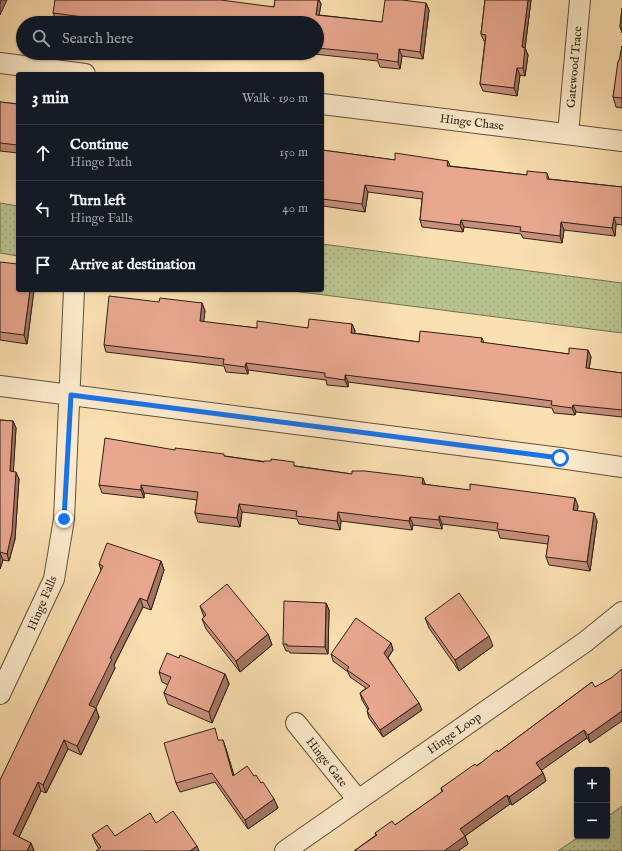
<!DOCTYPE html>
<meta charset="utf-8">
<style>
body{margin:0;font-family:"IM FELL English",serif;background:#20242c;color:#f1f3f6}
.controls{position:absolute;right:12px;bottom:12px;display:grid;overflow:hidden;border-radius:4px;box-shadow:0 1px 3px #0004}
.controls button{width:36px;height:36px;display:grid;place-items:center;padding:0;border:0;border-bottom:1px solid #363941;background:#171b24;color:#f1f3f6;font:20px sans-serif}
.stop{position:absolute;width:12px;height:12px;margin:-9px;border:3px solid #1a73e8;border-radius:50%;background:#fff}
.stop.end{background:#1a73e8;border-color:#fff;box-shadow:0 1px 4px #0008}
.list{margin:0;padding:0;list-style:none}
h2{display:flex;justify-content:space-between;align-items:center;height:52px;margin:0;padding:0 16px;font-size:17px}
h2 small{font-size:13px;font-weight:400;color:#9ea1a6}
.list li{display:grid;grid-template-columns:26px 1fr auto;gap:12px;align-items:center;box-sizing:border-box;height:56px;padding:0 16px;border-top:1px solid #363941}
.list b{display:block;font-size:15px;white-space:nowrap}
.list p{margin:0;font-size:13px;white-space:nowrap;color:#9ea1a6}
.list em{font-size:13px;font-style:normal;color:#9ea1a6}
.icon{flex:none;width:22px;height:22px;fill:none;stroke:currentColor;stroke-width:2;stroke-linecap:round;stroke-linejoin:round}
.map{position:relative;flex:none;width:622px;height:851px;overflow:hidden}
.search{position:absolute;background:#171b24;box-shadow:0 1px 3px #0004;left:16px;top:16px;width:308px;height:44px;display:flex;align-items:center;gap:10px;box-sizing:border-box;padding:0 14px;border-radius:22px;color:#9ea1a6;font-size:15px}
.panel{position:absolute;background:#171b24;box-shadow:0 1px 3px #0004;left:16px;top:72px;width:308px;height:220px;border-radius:4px}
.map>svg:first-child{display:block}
</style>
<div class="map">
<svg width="622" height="851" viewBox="0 0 622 851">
<defs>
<pattern id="grass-dots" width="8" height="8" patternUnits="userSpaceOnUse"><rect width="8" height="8" fill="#b9c38f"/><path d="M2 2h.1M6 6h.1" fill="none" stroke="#9fa77b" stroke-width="1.8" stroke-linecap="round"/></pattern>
</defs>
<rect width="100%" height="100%" fill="#fadfb0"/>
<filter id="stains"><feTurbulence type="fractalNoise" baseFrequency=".005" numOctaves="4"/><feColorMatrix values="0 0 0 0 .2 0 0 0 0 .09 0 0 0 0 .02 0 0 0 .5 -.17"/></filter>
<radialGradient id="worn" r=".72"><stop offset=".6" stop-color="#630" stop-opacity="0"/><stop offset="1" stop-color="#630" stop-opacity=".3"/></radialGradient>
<path fill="url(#grass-dots)" stroke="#727254" d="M 0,203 L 18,206 L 18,256 L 0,253 Z
M 322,244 L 622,283 L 622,333 L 285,290 L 322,290 Z
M 622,806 L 622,851 L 558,851 L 580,836 L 607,836 L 607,817 Z"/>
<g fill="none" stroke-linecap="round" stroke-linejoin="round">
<defs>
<path id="minor" d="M 0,63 L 85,74
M 322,104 L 622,141
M 568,134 L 580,0
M 0,386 L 560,458 L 622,467
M 0,694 L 54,579 L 64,519 L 74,290
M 296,723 L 358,800
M 285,851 L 585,642 L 622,612"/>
</defs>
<use href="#minor" stroke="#5f503e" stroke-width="22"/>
<use href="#minor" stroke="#fceacc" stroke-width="20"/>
</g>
<path fill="#c8907b" stroke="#2b2118" d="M 275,0 L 319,0 L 321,4 L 319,15 L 382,22 L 426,3 L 429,10 L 423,59 L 402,56 L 400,69 L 380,67 L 378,61 L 314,54 L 314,56 L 290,53 L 317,53 L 317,23 L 76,23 L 56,20 L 53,13 L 274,7 Z
M 485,0 L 531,0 L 525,48 L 528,55 L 525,76 L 520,75 L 517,96 L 483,91 L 480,84 L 485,41 L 484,41 L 481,34 Z
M 622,8 L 622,33 L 620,27 Z
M 622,46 L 622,108 L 616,107 L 613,97 Z
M 0,102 L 18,104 L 18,153 L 0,151 Z
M 322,150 L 395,160 L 448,161 L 450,166 L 527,175 L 547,173 L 549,179 L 622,187 L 622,225 L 616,224 L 615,236 L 564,230 L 562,243 L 523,238 L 521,234 L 464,227 L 463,232 L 422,227 L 420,220 L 422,199 L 368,192 L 365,212 L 323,206 L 322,203 Z
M 0,262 L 18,290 L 34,290 L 27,344 L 0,340 Z
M 159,302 L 202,303 L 205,311 L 203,322 L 257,328 L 308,328 L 352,324 L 355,331 L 354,333 L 419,342 L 482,338 L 484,343 L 569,354 L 588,350 L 591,357 L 589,369 L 622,373 L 622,417 L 576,412 L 575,415 L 554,413 L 552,408 L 496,401 L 348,382 L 348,387 L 327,385 L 326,380 L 248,370 L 248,374 L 226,372 L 224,366 L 106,352 L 104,345 Z
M 0,420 L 13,421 L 16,428 L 13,471 L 19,479 L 15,539 L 9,561 L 3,560 L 0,569 Z
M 225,456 L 578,506 L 577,511 L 597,521 L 590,571 L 549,565 L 546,557 L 548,544 L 500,538 L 498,531 L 442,524 L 442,529 L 413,525 L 412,530 L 341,521 L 340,530 L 299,524 L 297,519 L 242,512 L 240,527 L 198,522 L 195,513 L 197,500 L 144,493 L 144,498 L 102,493 L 99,485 Z
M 161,561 L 164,570 L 151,610 L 143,607 L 114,665 L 115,668 L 95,708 L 99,717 L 81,755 L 68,749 L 46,793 L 41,791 L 19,837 L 31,843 L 34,851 L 0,851 L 101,570 L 99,564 Z
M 326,603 L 329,610 L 328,654 L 290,653 L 289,651 L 286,651 L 283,644 Z
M 200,606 L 268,634 L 272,645 L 240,672 L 206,629 L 202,619 L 204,617 Z
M 425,618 L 493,646 L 459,671 L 429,628 Z
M 391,643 L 393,650 L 388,658 L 422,710 L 383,737 L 369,718 L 367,711 L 368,710 L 362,700 L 360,693 L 366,688 L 350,677 L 348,672 L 333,661 L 331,654 Z
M 179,658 L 225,674 L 229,684 L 212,723 L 168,704 L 164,693 L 168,685 L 162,682 L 159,672 Z
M 592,682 L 590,743 L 587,738 L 541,770 L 543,773 L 546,781 L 512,805 L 510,804 L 465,836 L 468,844 L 458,851 L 354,851 L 376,835 L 375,833 L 395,825 L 442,792 L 441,788 L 498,752 Z
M 219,740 L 226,749 L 234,776 L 254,776 L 261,783 L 274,799 L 278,808 L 248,829 L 215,782 L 180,792 L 176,783 Z
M 156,823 L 99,849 L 96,844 L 92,835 L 115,836 Z"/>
<path fill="#a37564" stroke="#2b2118" d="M 1,0 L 7,0 L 0,15 L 0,3 Z
M 318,0 L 319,0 L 321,4 L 318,22 L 316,15 Z
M 528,0 L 531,0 L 525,48 L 528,55 L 525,76 L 523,68 L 522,47 Z
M 426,3 L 429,10 L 423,59 L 420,52 Z
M 399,49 L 402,56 L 400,69 L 398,62 Z
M 517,68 L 520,75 L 517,96 L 514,88 Z
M 365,185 L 368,192 L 365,212 L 362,204 Z
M 614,217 L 616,224 L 615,236 L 612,228 Z
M 461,220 L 464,227 L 463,232 L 460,225 Z
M 561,222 L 564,230 L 562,243 L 560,236 Z
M 30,290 L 34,290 L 27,344 L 24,335 Z
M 202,303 L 205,311 L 203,328 L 200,321 Z
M 352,324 L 355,331 L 353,340 L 351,333 Z
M 588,350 L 591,357 L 588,375 L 586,368 Z
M 246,363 L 248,370 L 248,374 L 245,367 Z
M 345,375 L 348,382 L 348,387 L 345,380 Z
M 573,405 L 576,412 L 575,415 L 572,408 Z
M 13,421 L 16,428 L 13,479 L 10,471 Z
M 16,472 L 19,479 L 15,539 L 9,561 L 7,554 Z
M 423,478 L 426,486 L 422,484 Z
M 141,485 L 144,493 L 144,498 L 141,490 Z
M 575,498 L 578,506 L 576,519 L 573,510 Z
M 239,504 L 242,512 L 240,527 L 237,518 Z
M 338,512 L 341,521 L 340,530 L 337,521 Z
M 594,513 L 597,521 L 590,571 L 587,562 Z
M 439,516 L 442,524 L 442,529 L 439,520 Z
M 410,517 L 413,525 L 412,530 L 409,521 Z
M 0,553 L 3,560 L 0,569 Z
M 161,561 L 164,570 L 151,610 L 147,601 Z
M 140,598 L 143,607 L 114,665 L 115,668 L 93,714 L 89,705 L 110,658 Z
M 326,603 L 329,610 L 328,654 L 325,647 Z
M 268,634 L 272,645 L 240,672 L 236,661 Z
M 489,636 L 493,646 L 459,671 L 455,660 Z
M 391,643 L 393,650 L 386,660 L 384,653 Z
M 225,674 L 229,684 L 212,723 L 209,712 Z
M 419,703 L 422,710 L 383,737 L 380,730 Z
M 96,708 L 99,717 L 81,755 L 77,746 Z
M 622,711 L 622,721 L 590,743 L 588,735 Z
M 584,730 L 587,738 L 539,772 L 536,763 Z
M 64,740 L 68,749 L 46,793 L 43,785 Z
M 223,740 L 226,749 L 237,785 L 233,776 Z
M 543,773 L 546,781 L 512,805 L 509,797 Z
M 38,782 L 41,791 L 16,843 L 13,834 Z
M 507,795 L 510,804 L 465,836 L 468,844 L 458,851 L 444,851 L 460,829 Z
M 274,799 L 278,808 L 248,829 L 245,820 Z
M 31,843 L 34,851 L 27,851 Z
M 197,846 L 199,851 L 190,851 Z"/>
<path fill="#e9a78f" stroke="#2b2118" d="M 55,0 L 221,0 L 274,7 L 275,0 L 318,0 L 316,15 L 382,22 L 385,0 L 402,0 L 426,3 L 420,52 L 399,49 L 398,62 L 377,59 L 378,54 L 317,48 L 317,23 L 106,23 L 106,20 L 53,13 Z
M 485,0 L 528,0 L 522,47 L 525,48 L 523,68 L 517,68 L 514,88 L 480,84 L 486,35 L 481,34 Z
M 622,8 L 622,27 L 620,27 Z
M 622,46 L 622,98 L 613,97 L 618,61 L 619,61 Z
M 0,102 L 18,104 L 18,145 L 0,143 Z
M 322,150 L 395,160 L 395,153 L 448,161 L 447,166 L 527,175 L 527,171 L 547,173 L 547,179 L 622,187 L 622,218 L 614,217 L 612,228 L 561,222 L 560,236 L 520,231 L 521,227 L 461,220 L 460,225 L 420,220 L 423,192 L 365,185 L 362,204 L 322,199 L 322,187 L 323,180 L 322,180 Z
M 0,262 L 18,264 L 18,290 L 30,290 L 24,335 L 0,332 Z
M 109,296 L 159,302 L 160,298 L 202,303 L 200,321 L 257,328 L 257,321 L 308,328 L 309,319 L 352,324 L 351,333 L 419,342 L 420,331 L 482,338 L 481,342 L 569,354 L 569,348 L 588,350 L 586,368 L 622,373 L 622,410 L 573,405 L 572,408 L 551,405 L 552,401 L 493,393 L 345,375 L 345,380 L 325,377 L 325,373 L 246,363 L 245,367 L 223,364 L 224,359 L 104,345 Z
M 0,420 L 13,421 L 10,471 L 16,472 L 12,532 L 7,554 L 0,552 Z
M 105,438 L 175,450 L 175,448 L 224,454 L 224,456 L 264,462 L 264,461 L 271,461 L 271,459 L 294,462 L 294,466 L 352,474 L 352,471 L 365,471 L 423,478 L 422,484 L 470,490 L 470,484 L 575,498 L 573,510 L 594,513 L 587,562 L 546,557 L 549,536 L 497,529 L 498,523 L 439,516 L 439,520 L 410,517 L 409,521 L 338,512 L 337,521 L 296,516 L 297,511 L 239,504 L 237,518 L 195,513 L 198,492 L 141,485 L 141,490 L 99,485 Z
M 107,543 L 161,561 L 147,601 L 140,598 L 110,658 L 112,659 L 89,705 L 96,708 L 77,746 L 64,740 L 43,785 L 38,782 L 13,834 L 31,843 L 27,851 L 0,851 L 0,780 L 103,566 L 99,564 Z
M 227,584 L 268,634 L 236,661 L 202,619 L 206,615 L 200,606 Z
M 459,593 L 489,636 L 455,660 L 425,618 Z
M 284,601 L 326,603 L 325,647 L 287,646 L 287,644 L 283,644 Z
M 356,618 L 391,643 L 384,653 L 419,703 L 380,730 L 367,711 L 369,709 L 360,693 L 370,686 L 347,670 L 349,667 L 331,654 Z
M 167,653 L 179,658 L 180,655 L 225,674 L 209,712 L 164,693 L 171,677 L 159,672 Z
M 622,669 L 622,711 L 588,735 L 584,730 L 536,763 L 543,773 L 509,797 L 507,795 L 460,829 L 465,836 L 444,851 L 354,851 L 377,835 L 375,833 L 392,821 L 395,825 L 443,791 L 441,788 L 475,764 L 477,766 L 497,750 L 498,752 L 592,682 L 595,687 L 611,678 Z
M 215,728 L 218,740 L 223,740 L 233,776 L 247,766 L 254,776 L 256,775 L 261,783 L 263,782 L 274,799 L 245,820 L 212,773 L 176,783 L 164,743 Z
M 173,811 L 197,846 L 190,851 L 96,851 L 101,847 L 92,835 L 107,825 L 115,836 L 150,813 L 156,823 Z"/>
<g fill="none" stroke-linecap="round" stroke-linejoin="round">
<path stroke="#1a73e8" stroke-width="5" d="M 64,519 L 71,395 L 560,458"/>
</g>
<g text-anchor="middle" stroke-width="3.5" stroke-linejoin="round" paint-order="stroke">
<g font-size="12" fill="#2b2118" stroke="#fceacc">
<text transform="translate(574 67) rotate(-85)" y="4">Gatewood Trace</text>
<text transform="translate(472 122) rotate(7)" y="4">Hinge Chase</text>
<text transform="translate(42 603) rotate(-67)" y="4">Hinge Falls</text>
<text transform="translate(454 733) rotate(-35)" y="4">Hinge Loop</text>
<text transform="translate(327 762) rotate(52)" y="4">Hinge Gate</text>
</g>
</g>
<rect width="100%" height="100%" filter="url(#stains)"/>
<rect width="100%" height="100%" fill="url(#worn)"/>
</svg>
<div class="controls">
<button>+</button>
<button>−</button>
</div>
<div class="stop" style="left:560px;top:458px"></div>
<div class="stop end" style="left:64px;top:519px"></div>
<div class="search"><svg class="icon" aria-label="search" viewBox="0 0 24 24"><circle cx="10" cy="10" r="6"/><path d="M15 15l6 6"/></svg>Search here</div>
<section class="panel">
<h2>3 min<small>Walk · 190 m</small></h2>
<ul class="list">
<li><svg class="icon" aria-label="ahead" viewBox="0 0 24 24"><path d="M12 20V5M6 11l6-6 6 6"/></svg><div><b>Continue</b><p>Hinge Path</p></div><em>150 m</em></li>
<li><svg class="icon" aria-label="left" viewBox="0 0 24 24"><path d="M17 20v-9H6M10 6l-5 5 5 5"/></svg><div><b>Turn left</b><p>Hinge Falls</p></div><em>40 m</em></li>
<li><svg class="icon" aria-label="arrive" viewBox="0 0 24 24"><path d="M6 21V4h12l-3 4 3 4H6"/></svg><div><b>Arrive at destination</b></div></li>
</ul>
</section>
</div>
